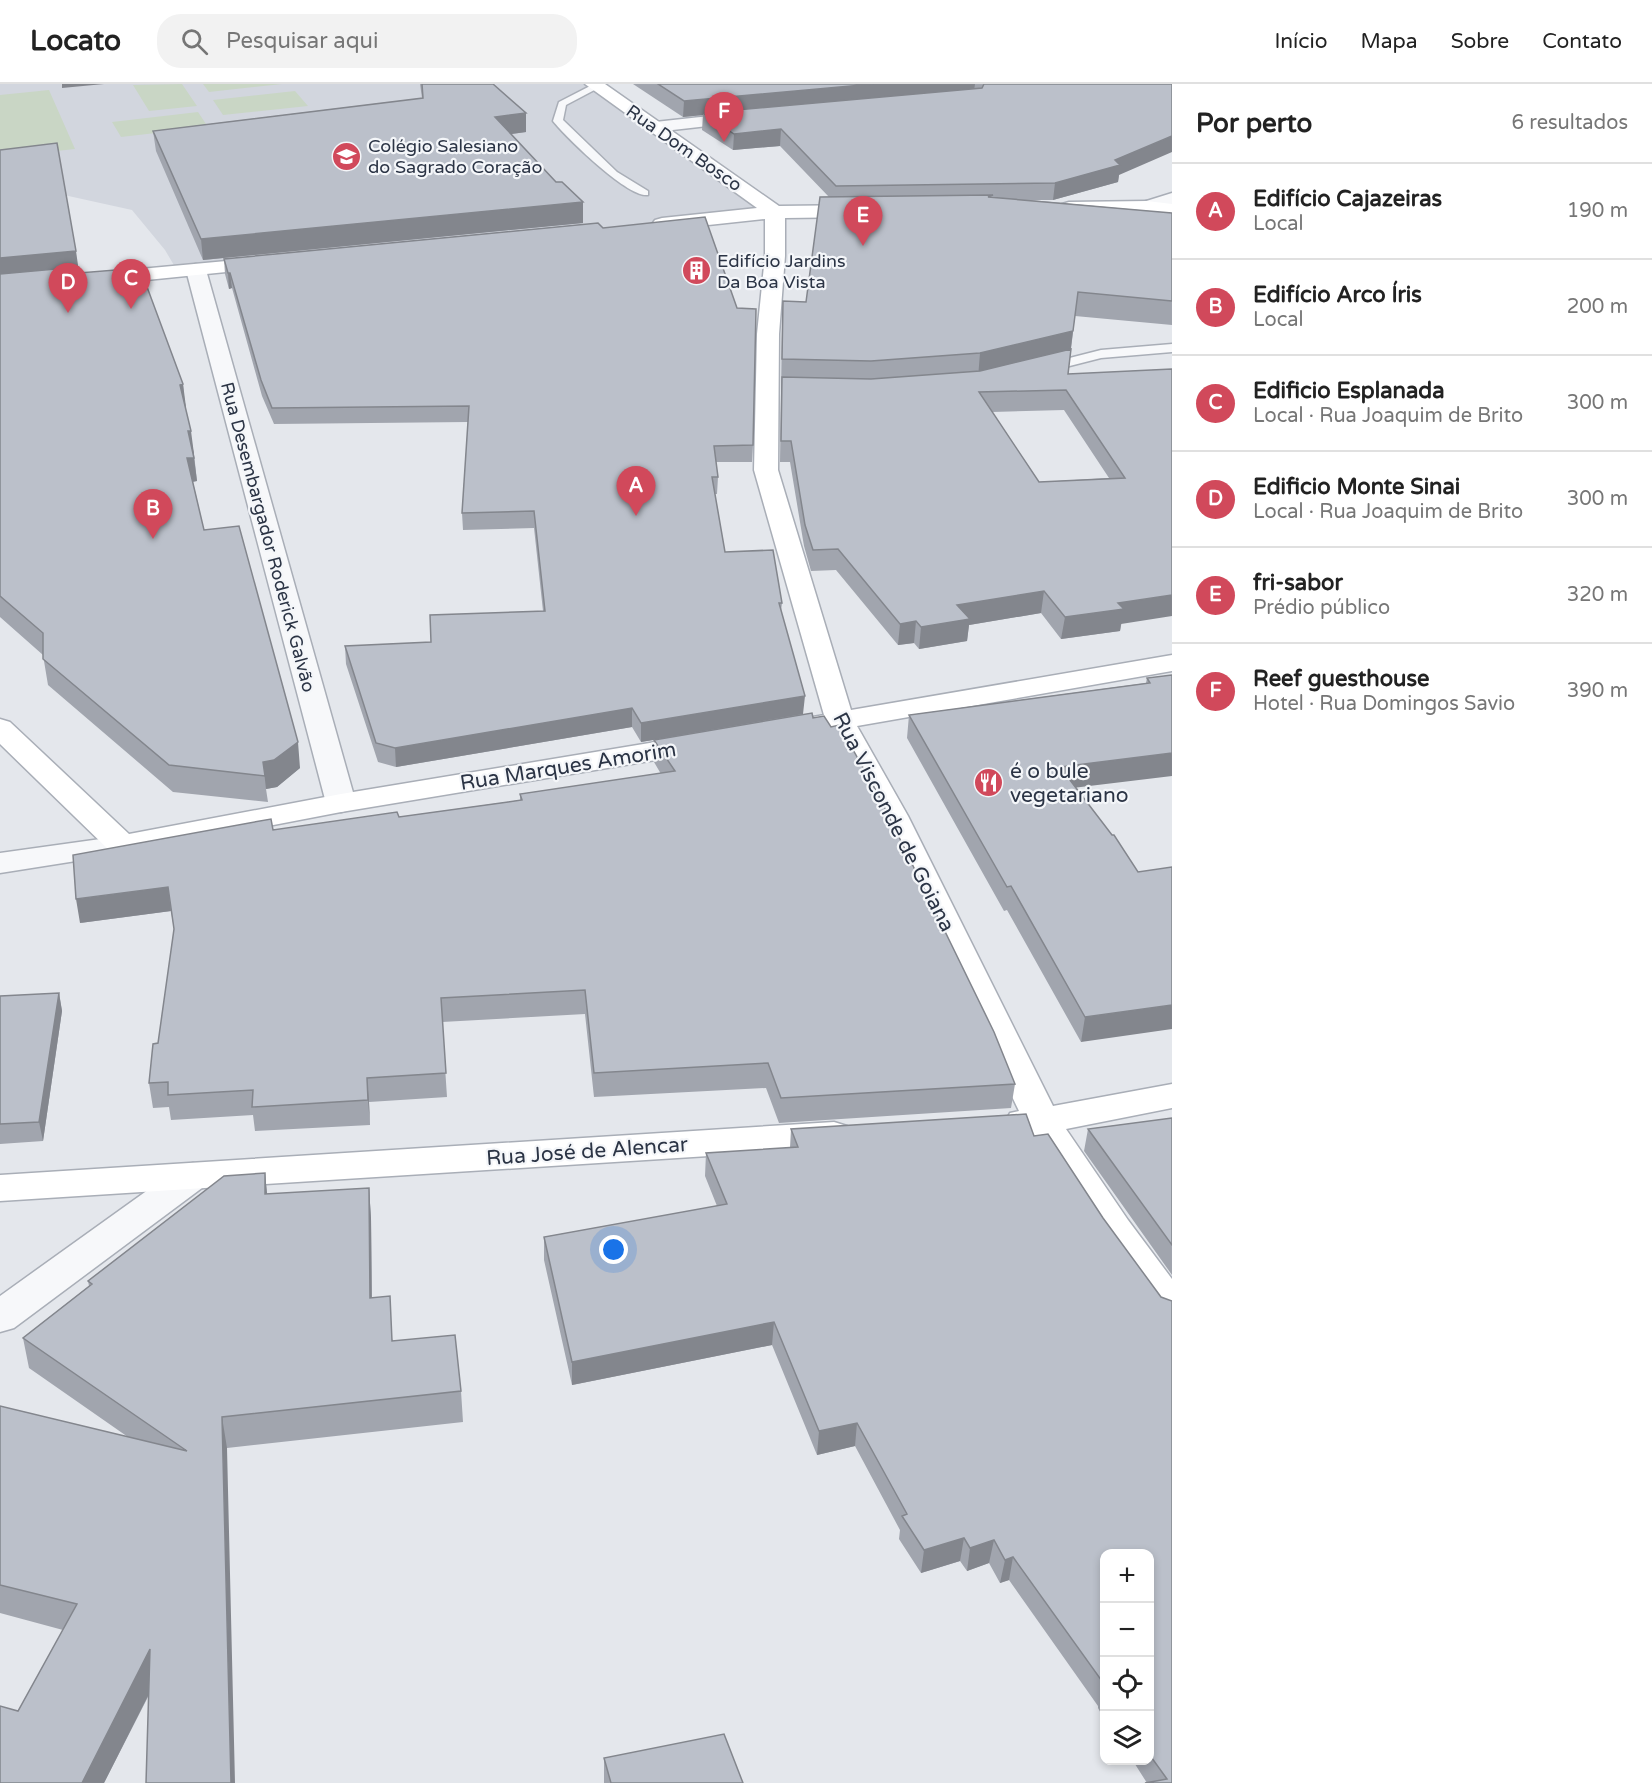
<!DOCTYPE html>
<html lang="pt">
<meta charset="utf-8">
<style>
body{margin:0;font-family:"Varela Round",sans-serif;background:#f2f2f2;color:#222}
.controls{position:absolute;right:18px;bottom:18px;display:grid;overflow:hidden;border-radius:12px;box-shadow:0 3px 9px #0003}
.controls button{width:54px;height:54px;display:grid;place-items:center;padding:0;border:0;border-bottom:2px solid #e0e0e0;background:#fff;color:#222;font:30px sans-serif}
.you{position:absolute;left:614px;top:1166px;width:21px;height:21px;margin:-15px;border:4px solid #fff;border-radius:50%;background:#1a73e8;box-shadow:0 0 0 9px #1a73e833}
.badge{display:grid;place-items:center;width:39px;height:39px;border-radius:50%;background:#d1495b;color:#fff;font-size:20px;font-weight:700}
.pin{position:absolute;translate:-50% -50px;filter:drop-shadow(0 2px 3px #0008)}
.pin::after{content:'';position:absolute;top:32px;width:21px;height:18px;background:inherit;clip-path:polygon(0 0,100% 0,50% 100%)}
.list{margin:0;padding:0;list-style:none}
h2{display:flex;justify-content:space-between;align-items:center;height:78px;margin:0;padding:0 24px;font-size:26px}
h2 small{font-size:20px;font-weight:400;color:#767676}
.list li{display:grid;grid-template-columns:39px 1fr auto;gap:18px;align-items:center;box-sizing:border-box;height:96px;padding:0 24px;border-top:2px solid #e0e0e0}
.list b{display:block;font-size:22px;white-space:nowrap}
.list p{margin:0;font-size:20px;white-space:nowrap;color:#767676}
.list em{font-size:20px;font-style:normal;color:#767676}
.icon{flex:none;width:33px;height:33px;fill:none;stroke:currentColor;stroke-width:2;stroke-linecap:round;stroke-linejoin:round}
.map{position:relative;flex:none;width:1172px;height:1699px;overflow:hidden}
header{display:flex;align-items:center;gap:36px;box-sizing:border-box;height:84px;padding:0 30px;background:#fff;border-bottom:2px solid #e0e0e0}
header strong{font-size:28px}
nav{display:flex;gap:33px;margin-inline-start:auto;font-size:21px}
.search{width:420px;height:54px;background:#f2f2f2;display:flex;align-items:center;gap:15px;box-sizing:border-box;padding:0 21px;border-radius:24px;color:#767676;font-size:22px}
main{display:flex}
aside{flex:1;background:#fff}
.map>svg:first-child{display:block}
</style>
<header>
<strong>Locato</strong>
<div class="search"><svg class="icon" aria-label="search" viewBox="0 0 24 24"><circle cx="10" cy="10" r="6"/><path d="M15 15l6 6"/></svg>Pesquisar aqui</div>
<nav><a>Início</a><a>Mapa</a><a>Sobre</a><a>Contato</a></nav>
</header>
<main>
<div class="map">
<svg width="1172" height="1699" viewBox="0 0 1172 1699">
<rect width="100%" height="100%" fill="#e4e7ec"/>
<path fill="#d2d6de" d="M 0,0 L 594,0 L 775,128 L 178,188 L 165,166 L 132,126 L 14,100 L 0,102 Z"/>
<path fill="#c9d6c5" d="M 182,0 L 197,22 L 149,27 L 133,1 Z
M 203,0 L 282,0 L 209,8 Z
M 49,6 L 75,65 L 0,73 L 0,11 Z
M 295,7 L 308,22 L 223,31 L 213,16 Z
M 198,28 L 208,43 L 121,53 L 112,38 Z"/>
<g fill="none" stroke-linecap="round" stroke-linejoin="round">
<defs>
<path id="lane" d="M 594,0 L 602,2 L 566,21 L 563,36 L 617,88 L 648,107 L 648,111 C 628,114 567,54 553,37 L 559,18 Z
M 1172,260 L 1172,268 L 1101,274 L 1046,288 L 1040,284 L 1042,281 L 1101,266 Z"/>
<path id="street" d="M 746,28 L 752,29 L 755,33 L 752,37 L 655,48 L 649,47 L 646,43 L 649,39 L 655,38 Z
M 1172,109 L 1172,121 L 1147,129 L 1140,127 L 1137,123 L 1140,119 Z
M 196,180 L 203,182 L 206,186 L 356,719 L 352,725 L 341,728 L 330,725 L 326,719 L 186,186 L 189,182 Z
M 122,752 L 133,754 L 138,761 L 133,768 L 0,789 L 0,769 Z
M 193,1079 L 206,1083 L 212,1092 L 206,1101 L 14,1244 L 0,1248 L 0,1212 L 180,1083 Z"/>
<path id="secondary" d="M 585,0 L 605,0 L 779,122 L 862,121 L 869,123 L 872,127 L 869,131 L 862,133 L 785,134 L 785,172 L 779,250 L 778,386 L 851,626 L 1172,571 L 1172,587 L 857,642 L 908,732 L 1053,1022 L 1172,1000 L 1172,1024 L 1066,1045 L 1128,1136 L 1172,1195 L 1172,1239 L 1158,1235 L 1100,1156 L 1032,1050 L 1010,1047 L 1005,1038 L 1010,1029 L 1019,1027 L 878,732 L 831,647 L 785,655 L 775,652 L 770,646 L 775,640 L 824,631 L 754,386 L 757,250 L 765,172 L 765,135 L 662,146 L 655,144 L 652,140 L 655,136 L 662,134 L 757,124 Z
M 1147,117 L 1172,120 L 1172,132 L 1147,129 L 1069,130 L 1062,128 L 1059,124 L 1062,120 L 1069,118 Z
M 270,173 L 277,175 L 280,179 L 277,183 L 97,201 L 90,199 L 87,195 L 90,191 L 97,189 Z
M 0,635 L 10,638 L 129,750 L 341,710 L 698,651 L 708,654 L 713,660 L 708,666 L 698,669 L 341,728 L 122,770 L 111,768 L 0,660 Z
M 834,1038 L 847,1042 L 852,1051 L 847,1060 L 834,1064 L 0,1117 L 0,1091 Z"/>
</defs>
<use href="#lane" stroke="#a9aeb7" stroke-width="3"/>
<use href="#street" stroke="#a9aeb7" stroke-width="3"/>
<use href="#secondary" stroke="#a9aeb7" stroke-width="3"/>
<use href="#lane" fill="#f7f8fa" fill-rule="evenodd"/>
<use href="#street" fill="#f7f8fa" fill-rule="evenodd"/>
<use href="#secondary" fill="#fff" fill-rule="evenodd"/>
</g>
<path fill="#a1a5ae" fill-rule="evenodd" d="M 420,0 L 493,0 L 526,48 L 511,50 L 556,98 L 583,118 L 583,139 L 203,176 L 156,67 L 153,47 L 422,14 Z
M 633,0 L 1172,0 L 1119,91 L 1118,98 L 1053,116 L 1030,116 L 1172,129 L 1172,241 L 1075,232 L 1071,265 L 1068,290 L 1172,285 L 1120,547 L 1061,555 L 1041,529 L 969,541 L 967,557 L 919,565 L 914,559 L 898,561 L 836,486 L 811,487 L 804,462 L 790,378 L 780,378 L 782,241 L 783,217 L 806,218 L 829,113 L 780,62 L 733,66 L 702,46 L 703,31 L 683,33 ZM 1064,326 L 1109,394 L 1039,398 L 992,328 Z
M 0,66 L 78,183 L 79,189 L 183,300 L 185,323 L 194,370 L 197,397 L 193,398 L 204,446 L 300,684 L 277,703 L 266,705 L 268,718 L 173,708 L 48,601 L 43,571 L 0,533 Z
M 224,175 L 753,361 L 752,378 L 716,378 L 718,393 L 717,410 L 715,410 L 725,468 L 782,519 L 781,527 L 803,630 L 813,634 L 1015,1000 L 1011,1024 L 779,1039 L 766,1004 L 594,1013 L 585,930 L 442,938 L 447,1013 L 369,1018 L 370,1041 L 255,1047 L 253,1031 L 171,1036 L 169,1023 L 153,1024 L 149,999 L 158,959 L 174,845 L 171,827 L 80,839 L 273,746 L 399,733 L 520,716 L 520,710 L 661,690 L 654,678 L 654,656 L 641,658 L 632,643 L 396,683 L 378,678 L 346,580 L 345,562 L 431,558 L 543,527 L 534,444 L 463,446 L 462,429 L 468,338 L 274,340 L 262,312 L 232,204 L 229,205 L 225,190 Z
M 1172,591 L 1076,704 L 1138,788 L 1081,958 L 1007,826 L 1004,827 L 907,654 L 909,631 L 1146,599 L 1147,594 Z
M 59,909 L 62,927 L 43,1057 L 0,1060 L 0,912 Z
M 1026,1030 L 1034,1052 L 1048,1050 L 1103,1134 L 1161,1213 L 1172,1217 L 1172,1699 L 1145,1699 L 1147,1699 L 1133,1677 L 1149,1677 L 1149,1470 L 1104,1470 L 1104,1635 L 1098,1624 L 1098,1622 L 1009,1496 L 1000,1499 L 989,1479 L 967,1487 L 960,1477 L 921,1489 L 899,1455 L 900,1446 L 855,1362 L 817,1371 L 772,1261 L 572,1301 L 544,1176 L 544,1153 L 717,1122 L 705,1092 L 706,1069 L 790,1064 L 791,1045 Z
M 1172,1034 L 1172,1191 L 1084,1067 L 1088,1045 Z
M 265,1089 L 267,1110 L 369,1104 L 371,1134 L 372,1214 L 393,1257 L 461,1307 L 463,1338 L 227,1364 L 149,1611 L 104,1699 L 0,1699 L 18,1627 L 63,1546 L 0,1529 L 0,1322 L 128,1353 L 29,1284 L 23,1254 L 89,1202 L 88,1197 Z
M 604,1674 L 743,1699 L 604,1699 Z"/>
<path fill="#83868d" d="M 62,0 L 104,0 L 62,4 Z
M 873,0 L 975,0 L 974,7 L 703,29 L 703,31 L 683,33 L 684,17 Z
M 526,29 L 526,48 L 496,52 L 495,33 Z
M 781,45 L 780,62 L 733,66 L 734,50 Z
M 1172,52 L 1172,68 L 1119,91 L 1118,98 L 1053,116 L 1055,99 L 1115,76 Z
M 583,118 L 583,139 L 203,176 L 201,155 Z
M 76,167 L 79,188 L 0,196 L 0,174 Z
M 228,189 L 230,189 L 232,204 L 229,205 Z
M 1073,247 L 1070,271 L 978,294 L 980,269 Z
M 183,300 L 186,323 L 183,324 L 180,301 Z
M 188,347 L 191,347 L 194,370 L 191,370 Z
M 187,374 L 194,374 L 197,397 L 190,398 Z
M 1044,507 L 1041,529 L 969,541 L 967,557 L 919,565 L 921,543 L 957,521 Z
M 1172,511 L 1172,532 L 1121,540 L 1120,547 L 1061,555 L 1065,533 L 1118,519 Z
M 916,537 L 914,559 L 898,561 L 900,540 Z
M 805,612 L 803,630 L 641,658 L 641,639 Z
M 632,624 L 632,643 L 396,683 L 395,664 Z
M 298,658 L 300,684 L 277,703 L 266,705 L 263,678 Z
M 1172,669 L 1172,692 L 1056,706 L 1060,683 Z
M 168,803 L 171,827 L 80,839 L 76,815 Z
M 59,909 L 62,927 L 43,1057 L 39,1038 Z
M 1172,921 L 1172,945 L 1081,958 L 1085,933 Z
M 367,994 L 369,1018 L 370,1041 L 368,1016 Z
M 265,1089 L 268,1119 L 265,1110 Z
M 369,1104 L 371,1134 L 372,1245 L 370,1214 Z
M 774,1238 L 772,1261 L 572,1301 L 572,1278 Z
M 222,1333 L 227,1364 L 235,1699 L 231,1699 Z
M 857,1339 L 855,1362 L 817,1371 L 819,1347 Z
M 964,1454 L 960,1477 L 921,1489 L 924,1466 Z
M 994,1456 L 989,1479 L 967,1487 L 970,1464 Z
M 1013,1473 L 1009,1496 L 1000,1499 L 1005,1476 Z
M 150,1565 L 156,1596 L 104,1699 L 82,1699 Z"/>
<path fill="#bbc0ca" stroke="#83868d" stroke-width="1.5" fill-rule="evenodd" d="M 422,0 L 493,0 L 526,29 L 495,33 L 556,98 L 562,98 L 583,118 L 201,155 L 153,47 L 423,14 Z
M 658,0 L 873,0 L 684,17 Z
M 984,0 L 1172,0 L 1172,52 L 1115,76 L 1120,81 L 1055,99 L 836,102 L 781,45 L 734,50 L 703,29 L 982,4 Z
M 57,59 L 76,167 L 0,174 L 0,66 Z
M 993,111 L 988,113 L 1172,129 L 1172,217 L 1078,208 L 1073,247 L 980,269 L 871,277 L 782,275 L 783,217 L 806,218 L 820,113 Z
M 705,133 L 737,224 L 756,225 L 753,361 L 714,362 L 718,393 L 712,393 L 725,468 L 773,466 L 782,519 L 779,519 L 805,612 L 641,639 L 632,624 L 395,664 L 376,659 L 345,562 L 431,558 L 430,531 L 545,527 L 534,427 L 462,429 L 469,322 L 272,324 L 261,296 L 230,189 L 228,189 L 224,175 L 598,139 L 603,144 Z
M 78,183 L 79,189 L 140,184 L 183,300 L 180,301 L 191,347 L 188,347 L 194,374 L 187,374 L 204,446 L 239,442 L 298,658 L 274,676 L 263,678 L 265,692 L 169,681 L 43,575 L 43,549 L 0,512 L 0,190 Z
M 1071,265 L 1068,290 L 1172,285 L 1172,511 L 1118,519 L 1124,525 L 1065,533 L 1044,507 L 957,521 L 970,535 L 921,543 L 916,537 L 900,540 L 838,465 L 813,466 L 805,441 L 791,357 L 781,357 L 782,293 L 871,295 L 980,287 ZM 1066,306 L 1125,394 L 1039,398 L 979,308 Z
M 1172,591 L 1172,669 L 1060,683 L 1112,751 L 1114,751 L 1138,788 L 1172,783 L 1172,921 L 1085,933 L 1011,802 L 1007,803 L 909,631 L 1150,599 L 1147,594 Z
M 812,629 L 813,634 L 824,632 L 831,643 L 839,641 L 878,710 L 994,948 L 1015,1000 L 781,1014 L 768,979 L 594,989 L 585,906 L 441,914 L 446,989 L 367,994 L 368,1016 L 252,1023 L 253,1006 L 168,1011 L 168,998 L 149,999 L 153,960 L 158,959 L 174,845 L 168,803 L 76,815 L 73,771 L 271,735 L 273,746 L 397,728 L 399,733 L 522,716 L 520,710 L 675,687 L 654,656 Z
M 59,909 L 39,1038 L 0,1040 L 0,912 Z
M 1026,1030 L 1034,1052 L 1048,1050 L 1103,1134 L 1161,1213 L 1172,1217 L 1172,1699 L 1145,1699 L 1167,1695 L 1149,1670 L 1149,1470 L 1104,1470 L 1104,1600 L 1013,1473 L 1005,1476 L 994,1456 L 970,1464 L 964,1454 L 924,1466 L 902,1432 L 907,1430 L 857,1339 L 819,1347 L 774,1238 L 572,1278 L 544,1153 L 727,1120 L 706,1069 L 798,1063 L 791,1045 Z
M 1172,1034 L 1172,1161 L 1088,1045 Z
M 265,1089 L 265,1110 L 369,1104 L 370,1214 L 390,1212 L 392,1257 L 455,1251 L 461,1307 L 222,1333 L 231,1699 L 146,1699 L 150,1565 L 82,1699 L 0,1699 L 0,1622 L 18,1627 L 77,1520 L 0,1501 L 0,1322 L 187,1367 L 23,1254 L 92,1200 L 88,1197 L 224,1092 Z
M 724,1650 L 743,1699 L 611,1699 L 604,1674 Z"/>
<defs>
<symbol id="school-disc" viewBox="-11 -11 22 22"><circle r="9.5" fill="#d1495b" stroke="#f4f6f9"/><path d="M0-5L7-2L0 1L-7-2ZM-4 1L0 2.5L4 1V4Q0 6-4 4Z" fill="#fff"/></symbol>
<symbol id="building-disc" viewBox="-11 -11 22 22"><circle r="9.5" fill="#d1495b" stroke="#f4f6f9"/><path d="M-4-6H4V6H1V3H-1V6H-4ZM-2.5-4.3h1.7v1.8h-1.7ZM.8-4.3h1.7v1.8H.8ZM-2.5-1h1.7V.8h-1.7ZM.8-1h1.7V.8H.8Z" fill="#fff"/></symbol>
<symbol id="restaurant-disc" viewBox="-11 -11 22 22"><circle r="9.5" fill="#d1495b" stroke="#f4f6f9"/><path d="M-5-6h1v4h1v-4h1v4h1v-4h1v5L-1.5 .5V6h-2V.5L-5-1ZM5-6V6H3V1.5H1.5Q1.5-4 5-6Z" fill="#fff"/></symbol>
</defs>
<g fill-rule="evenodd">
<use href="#school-disc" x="330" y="56" width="33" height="33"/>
<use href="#building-disc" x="680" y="170" width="33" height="33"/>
<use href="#restaurant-disc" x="972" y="682" width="33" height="33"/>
</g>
<g text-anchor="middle" stroke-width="4.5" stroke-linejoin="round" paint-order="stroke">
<g font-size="18" fill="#2b3445" stroke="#f4f6f9" text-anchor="start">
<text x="368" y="68">Colégio Salesiano<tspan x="368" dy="21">do Sagrado Coração</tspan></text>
<text x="717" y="183">Edifício Jardins<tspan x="717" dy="21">Da Boa Vista</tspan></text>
</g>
<g font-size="18" fill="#2b3445" stroke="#f4f6f9">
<text transform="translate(684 64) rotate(35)" y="6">Rua Dom Bosco</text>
<text transform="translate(268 453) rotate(75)" y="6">Rua Desembargador Roderick Galvão</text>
</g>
<g font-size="21" fill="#2b3445" stroke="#f4f6f9">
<text transform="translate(568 682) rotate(-9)" y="7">Rua Marques Amorim</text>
<text transform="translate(894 738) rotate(63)" y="7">Rua Visconde de Goiana</text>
<text transform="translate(587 1067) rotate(-4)" y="7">Rua José de Alencar</text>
</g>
<g font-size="21" fill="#2b3445" stroke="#f4f6f9" text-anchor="start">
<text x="1010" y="694">é o bule<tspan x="1010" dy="24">vegetariano</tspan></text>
</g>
</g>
</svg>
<div class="controls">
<button>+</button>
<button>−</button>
<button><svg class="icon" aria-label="locate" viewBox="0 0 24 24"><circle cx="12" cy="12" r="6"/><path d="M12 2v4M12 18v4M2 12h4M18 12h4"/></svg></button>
<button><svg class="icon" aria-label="layers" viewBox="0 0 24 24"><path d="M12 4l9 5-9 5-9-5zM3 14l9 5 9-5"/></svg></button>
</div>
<div class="you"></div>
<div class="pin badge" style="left:636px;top:432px">A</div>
<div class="pin badge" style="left:153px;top:455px">B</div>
<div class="pin badge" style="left:131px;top:225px">C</div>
<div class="pin badge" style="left:68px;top:229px">D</div>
<div class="pin badge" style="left:863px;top:162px">E</div>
<div class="pin badge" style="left:724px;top:58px">F</div>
</div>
<aside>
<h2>Por perto<small>6 resultados</small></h2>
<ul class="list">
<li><span class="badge">A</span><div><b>Edifício Cajazeiras</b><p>Local</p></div><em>190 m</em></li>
<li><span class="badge">B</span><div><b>Edifício Arco Íris</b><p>Local</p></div><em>200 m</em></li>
<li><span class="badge">C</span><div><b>Edificio Esplanada</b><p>Local · Rua Joaquim de Brito</p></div><em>300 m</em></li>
<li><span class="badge">D</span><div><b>Edificio Monte Sinai</b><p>Local · Rua Joaquim de Brito</p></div><em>300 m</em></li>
<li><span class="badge">E</span><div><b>fri-sabor</b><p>Prédio público</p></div><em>320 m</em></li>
<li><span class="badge">F</span><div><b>Reef guesthouse</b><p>Hotel · Rua Domingos Savio</p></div><em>390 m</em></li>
</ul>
</aside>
</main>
